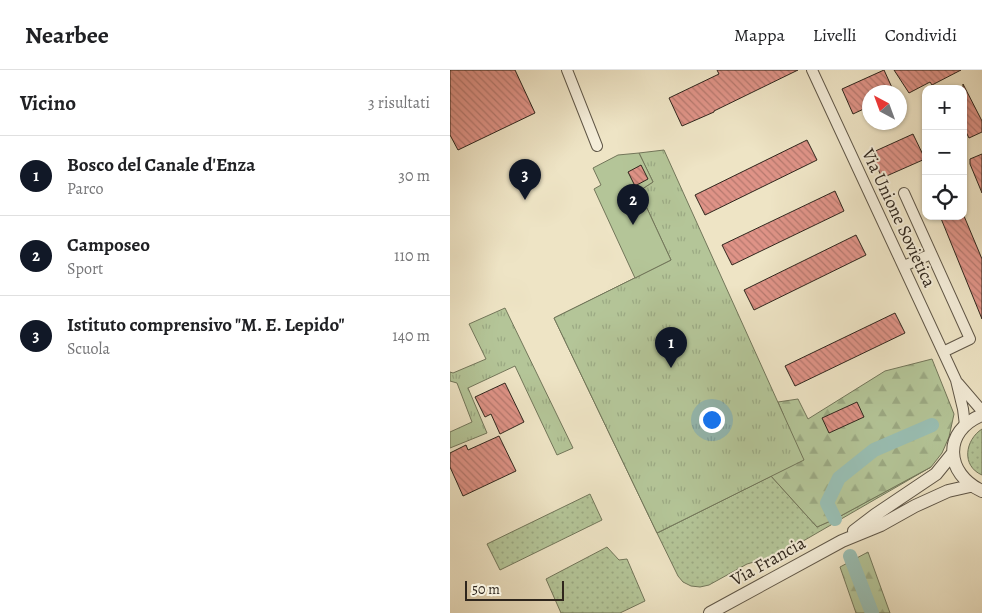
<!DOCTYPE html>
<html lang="it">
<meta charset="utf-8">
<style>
body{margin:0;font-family:Alegreya,serif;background:#f2f2f2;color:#202124}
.controls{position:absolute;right:15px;top:15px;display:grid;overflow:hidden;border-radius:10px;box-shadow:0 1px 4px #0004}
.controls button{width:45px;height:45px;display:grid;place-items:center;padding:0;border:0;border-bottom:1px solid #e0e0e0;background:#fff;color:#202124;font:25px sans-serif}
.compass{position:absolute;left:412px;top:15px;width:45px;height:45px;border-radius:50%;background:#fff;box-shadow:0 1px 4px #0004;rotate:319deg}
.scale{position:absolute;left:15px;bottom:12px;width:99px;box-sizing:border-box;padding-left:5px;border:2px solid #2f261d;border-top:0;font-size:14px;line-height:18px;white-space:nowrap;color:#2f261d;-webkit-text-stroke:4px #f4edd9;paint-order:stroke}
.you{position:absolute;left:261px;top:349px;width:18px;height:18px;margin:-12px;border:4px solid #fff;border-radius:50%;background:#1a73e8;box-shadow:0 0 0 8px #1a73e833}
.badge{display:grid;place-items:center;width:32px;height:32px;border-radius:50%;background:#111827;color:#fff;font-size:16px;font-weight:700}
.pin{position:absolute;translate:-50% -41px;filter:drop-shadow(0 1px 2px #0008)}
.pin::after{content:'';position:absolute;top:26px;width:18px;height:15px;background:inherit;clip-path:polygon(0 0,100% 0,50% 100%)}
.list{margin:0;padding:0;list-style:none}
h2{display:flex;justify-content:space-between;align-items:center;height:65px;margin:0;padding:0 20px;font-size:21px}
h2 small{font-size:16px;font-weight:400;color:#757577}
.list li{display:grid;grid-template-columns:32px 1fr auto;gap:15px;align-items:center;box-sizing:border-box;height:80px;padding:0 20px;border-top:1px solid #e0e0e0}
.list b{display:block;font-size:19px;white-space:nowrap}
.list p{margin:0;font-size:16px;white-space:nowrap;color:#757577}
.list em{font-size:16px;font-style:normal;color:#757577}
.icon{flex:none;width:28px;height:28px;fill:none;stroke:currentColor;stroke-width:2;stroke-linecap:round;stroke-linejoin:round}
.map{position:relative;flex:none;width:532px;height:543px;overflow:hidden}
header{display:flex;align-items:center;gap:30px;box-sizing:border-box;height:70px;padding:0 25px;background:#fff;border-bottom:1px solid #e0e0e0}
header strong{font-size:24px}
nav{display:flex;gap:28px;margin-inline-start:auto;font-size:18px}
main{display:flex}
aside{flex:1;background:#fff}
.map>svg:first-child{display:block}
</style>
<header>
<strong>Nearbee</strong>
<nav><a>Mappa</a><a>Livelli</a><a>Condividi</a></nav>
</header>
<main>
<aside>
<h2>Vicino<small>3 risultati</small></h2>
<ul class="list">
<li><span class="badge">1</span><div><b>Bosco del Canale d'Enza</b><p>Parco</p></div><em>30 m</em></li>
<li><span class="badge">2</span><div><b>Camposeo</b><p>Sport</p></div><em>110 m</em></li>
<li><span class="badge">3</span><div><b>Istituto comprensivo &quot;M. E. Lepido&quot;</b><p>Scuola</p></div><em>140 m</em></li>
</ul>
</aside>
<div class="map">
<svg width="532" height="543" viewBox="0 0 532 543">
<defs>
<pattern id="grass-dots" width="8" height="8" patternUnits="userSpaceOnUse" patternTransform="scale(1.25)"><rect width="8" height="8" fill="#b4c598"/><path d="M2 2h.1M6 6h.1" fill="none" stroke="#9ba983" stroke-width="1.8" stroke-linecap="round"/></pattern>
<pattern id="forest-firs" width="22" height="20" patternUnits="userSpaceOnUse" patternTransform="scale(1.25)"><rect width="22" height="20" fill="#b4c598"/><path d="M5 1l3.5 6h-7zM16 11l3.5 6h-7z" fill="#9ba983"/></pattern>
<pattern id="park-tufts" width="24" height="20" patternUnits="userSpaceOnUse" patternTransform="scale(1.25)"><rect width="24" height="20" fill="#b4c598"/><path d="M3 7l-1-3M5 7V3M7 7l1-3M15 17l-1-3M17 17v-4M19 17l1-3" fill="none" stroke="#9ba983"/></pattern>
<pattern id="building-back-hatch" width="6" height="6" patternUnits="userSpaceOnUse" patternTransform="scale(1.25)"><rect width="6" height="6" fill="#df9387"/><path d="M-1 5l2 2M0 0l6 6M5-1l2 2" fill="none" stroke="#b5786e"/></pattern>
</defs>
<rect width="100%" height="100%" fill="#eee4c5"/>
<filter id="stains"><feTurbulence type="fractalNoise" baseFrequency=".004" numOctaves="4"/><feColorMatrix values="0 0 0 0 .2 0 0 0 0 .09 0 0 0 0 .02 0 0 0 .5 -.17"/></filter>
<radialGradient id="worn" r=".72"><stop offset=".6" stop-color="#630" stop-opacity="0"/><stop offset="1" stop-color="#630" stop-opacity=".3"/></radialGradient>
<path fill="url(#grass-dots)" stroke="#72765a" d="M 532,359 L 532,405 C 511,396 515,370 532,359 Z
M 481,397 L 329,485 L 297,494 L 259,515 L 250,517 L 241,516 L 233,512 L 228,506 L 207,463 L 321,406 L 367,457 L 385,449 Z
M 140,424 L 152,450 L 50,500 L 37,474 Z
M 157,477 L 169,490 L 177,489 L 195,531 L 170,543 L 111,543 L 96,509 Z"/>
<path fill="url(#forest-firs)" stroke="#72765a" d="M 221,190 L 333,344 L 328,332 L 348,329 L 358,349 L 435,301 L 482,289 L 504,344 L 499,367 L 492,383 L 481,397 L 385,449 L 367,457 L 321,406 L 207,463 L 104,248 Z
M 418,482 L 440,543 L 406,543 L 390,497 Z"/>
<path fill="url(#park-tufts)" stroke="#72765a" d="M 214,80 L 354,390 L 207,463 L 104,248 L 221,190 L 189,121 L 203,112 L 189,83 Z
M 55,238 L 123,378 L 107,385 L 65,296 L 18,318 L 37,363 L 0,378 L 0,362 L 22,352 L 7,313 L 0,311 L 0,302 L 3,303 L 36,289 L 19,254 Z"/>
<path fill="#b4c598" stroke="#72765a" d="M 189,83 L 203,112 L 189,121 L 221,190 L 185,208 L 144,119 L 151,115 L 143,98 L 168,85 Z"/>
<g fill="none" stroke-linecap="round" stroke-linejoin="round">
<path stroke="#99bfb4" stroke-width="14" d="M 385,449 L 377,433 L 389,408 L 424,380 L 482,355
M 400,486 L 422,543"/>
</g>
<path fill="url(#building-back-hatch)" stroke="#2f261d" d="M 0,0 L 65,0 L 85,43 L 8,80 L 0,65 Z
M 267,0 L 348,0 L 264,41 L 264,42 L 232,56 L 219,28 L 269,4 Z
M 434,0 L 444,22 L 420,22 L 420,36 L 403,44 L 392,19 Z
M 444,0 L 511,0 L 482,15 L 480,12 L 459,23 Z
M 513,14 L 532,51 L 532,62 L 519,68 L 516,62 L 513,63 Z
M 463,64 L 475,89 L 432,108 L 421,83 Z
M 357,70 L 367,90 L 255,145 L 245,125 Z
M 532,84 L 532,123 L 520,94 L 520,89 Z
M 191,95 L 198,109 L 185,116 L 178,102 Z
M 385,121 L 394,141 L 282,195 L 272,175 Z
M 490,146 L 514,146 L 532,189 L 532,249 Z
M 406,165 L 416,185 L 304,240 L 294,220 Z
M 445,243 L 455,263 L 345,316 L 335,296 Z
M 55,313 L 74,352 L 50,364 L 41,344 L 35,347 L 25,327 Z
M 407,332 L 414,347 L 379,363 L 372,348 Z
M 49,366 L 66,401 L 13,426 L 0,397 L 0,383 L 16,375 L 18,380 Z"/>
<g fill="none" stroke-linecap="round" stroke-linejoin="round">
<defs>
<path id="minor" d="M 117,0 L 147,76
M 362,0 L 506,310 L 513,339 L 515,355
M 454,123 L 520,269 L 493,282
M 454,196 L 481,184
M 508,313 L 532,341"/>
<path id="tertiary" d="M 532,345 C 492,361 495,404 532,421
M 404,461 L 425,445 L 486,404 L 503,383
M 260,543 L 392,471 L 431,455 L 465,436 L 498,421 L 520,416"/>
</defs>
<use href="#minor" stroke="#5f5647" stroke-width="12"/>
<use href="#tertiary" stroke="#5f5647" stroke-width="14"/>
<use href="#minor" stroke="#f4edd9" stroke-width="10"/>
<use href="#tertiary" stroke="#f4edd9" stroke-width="12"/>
</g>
<g text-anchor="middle" stroke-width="4" stroke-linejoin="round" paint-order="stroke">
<g font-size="18" fill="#2f261d" stroke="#f4edd9">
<text transform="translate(449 148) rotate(65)" y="6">Via Unione Sovietica</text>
<text transform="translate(318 491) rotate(-29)" y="6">Via Francia</text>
</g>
</g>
<rect width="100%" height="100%" filter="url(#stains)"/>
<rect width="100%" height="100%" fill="url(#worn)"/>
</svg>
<div class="controls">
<button>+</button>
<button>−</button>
<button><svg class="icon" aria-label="locate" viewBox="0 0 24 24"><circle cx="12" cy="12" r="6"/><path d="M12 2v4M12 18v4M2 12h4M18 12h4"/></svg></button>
</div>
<svg class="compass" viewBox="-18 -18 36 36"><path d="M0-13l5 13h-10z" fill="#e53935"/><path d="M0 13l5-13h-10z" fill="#757577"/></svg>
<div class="scale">50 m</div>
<div class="you"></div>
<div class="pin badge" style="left:221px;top:298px">1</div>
<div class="pin badge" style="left:183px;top:155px">2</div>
<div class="pin badge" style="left:75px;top:130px">3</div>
</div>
</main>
